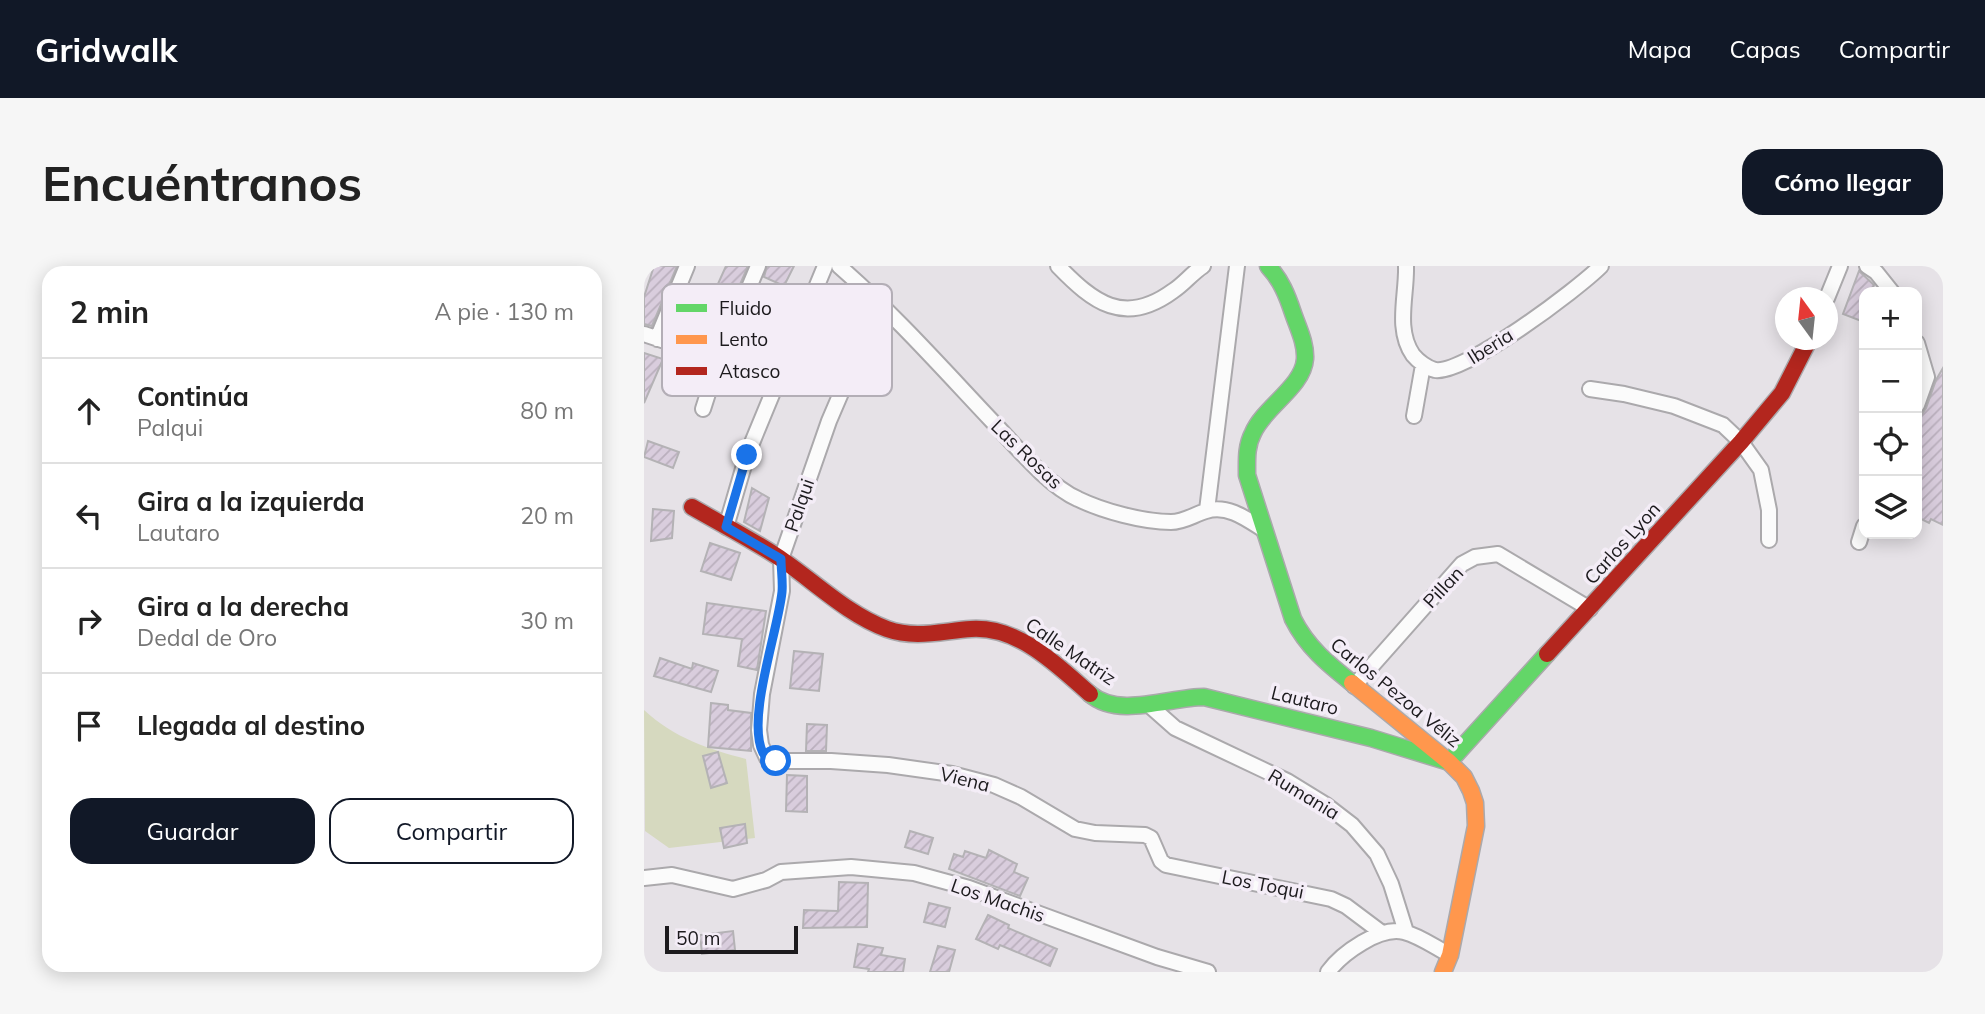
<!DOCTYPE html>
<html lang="es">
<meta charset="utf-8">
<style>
body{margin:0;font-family:Mulish,sans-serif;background:#f6f6f6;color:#222}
.controls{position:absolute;right:21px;top:21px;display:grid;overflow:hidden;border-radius:14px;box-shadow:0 4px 18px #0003}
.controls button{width:63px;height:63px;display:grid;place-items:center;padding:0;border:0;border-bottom:2px solid #e0e0e0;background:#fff;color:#222;font:35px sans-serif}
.compass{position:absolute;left:1131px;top:21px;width:63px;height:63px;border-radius:50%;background:#fff;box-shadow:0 4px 18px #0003;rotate:345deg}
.scale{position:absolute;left:21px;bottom:18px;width:133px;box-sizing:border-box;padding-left:7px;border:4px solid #1c1a1d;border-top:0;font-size:19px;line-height:24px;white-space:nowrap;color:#1c1a1d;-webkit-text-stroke:5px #f4edf7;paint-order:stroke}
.stop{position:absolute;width:21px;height:21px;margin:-16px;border:5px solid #1a73e8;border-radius:50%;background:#fff}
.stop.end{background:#1a73e8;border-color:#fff;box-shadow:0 2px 7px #0008}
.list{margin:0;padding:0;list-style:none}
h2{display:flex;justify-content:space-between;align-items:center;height:91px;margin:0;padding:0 28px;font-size:30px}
h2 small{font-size:23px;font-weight:400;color:#767676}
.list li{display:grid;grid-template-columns:46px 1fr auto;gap:21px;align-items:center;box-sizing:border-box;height:105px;padding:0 28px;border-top:2px solid #e0e0e0}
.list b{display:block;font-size:26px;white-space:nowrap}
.list p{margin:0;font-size:23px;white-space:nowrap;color:#767676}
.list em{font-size:23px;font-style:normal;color:#767676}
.actions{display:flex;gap:14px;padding:21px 28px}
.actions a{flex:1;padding:16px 0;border:2px solid #111827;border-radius:21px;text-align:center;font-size:24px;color:#111827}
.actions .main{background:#111827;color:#fff}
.icon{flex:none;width:38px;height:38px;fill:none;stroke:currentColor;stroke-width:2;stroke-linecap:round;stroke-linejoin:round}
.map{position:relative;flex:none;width:1299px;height:706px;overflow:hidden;border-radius:21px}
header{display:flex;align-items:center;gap:42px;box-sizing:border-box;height:98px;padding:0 35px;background:#111827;color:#fff}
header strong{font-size:33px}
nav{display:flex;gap:38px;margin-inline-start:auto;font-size:24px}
.intro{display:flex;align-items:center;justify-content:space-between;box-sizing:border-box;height:168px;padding:0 42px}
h1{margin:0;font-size:49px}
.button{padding:18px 32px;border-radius:21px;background:#111827;color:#fff;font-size:24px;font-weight:700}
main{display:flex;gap:42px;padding:0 42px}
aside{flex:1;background:#fff;border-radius:21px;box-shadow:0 4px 18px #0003}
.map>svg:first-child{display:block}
</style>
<header>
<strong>Gridwalk</strong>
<nav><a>Mapa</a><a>Capas</a><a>Compartir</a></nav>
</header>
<div class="intro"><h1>Encuéntranos</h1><a class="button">Cómo llegar</a></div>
<main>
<aside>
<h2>2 min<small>A pie · 130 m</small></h2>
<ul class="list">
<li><svg class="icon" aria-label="ahead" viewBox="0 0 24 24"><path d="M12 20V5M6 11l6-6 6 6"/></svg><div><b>Continúa</b><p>Palqui</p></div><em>80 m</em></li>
<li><svg class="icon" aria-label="left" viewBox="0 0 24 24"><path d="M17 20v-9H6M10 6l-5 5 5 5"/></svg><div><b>Gira a la izquierda</b><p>Lautaro</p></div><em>20 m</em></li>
<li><svg class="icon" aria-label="right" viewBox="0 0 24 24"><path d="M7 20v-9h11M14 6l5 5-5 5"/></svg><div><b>Gira a la derecha</b><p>Dedal de Oro</p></div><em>30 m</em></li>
<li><svg class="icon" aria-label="arrive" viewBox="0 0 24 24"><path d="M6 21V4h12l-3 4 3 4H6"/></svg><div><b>Llegada al destino</b></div></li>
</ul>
<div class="actions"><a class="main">Guardar</a><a>Compartir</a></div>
</aside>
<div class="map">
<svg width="1299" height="706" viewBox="0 0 1299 706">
<defs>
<pattern id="building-hatch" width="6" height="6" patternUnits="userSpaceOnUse" patternTransform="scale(1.75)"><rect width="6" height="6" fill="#d9cddd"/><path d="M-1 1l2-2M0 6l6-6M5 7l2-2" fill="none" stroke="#baafbd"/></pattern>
</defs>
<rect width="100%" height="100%" fill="#e6e2e7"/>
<path fill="#d6d9bf" d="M 0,444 C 30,472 64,483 102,493 L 111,572 L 25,582 L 1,565 Z"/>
<path fill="url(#building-hatch)" stroke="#b4b2b5" stroke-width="2" d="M 10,0 L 33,0 L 8,60 L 0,58 L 0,31 Z
M 82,0 L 104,0 L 88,37 L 69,29 Z
M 123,0 L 150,0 L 140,20 L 120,11 Z
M 1215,5 L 1230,19 L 1227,26 L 1220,26 L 1220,56 L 1199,48 Z
M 0,87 L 19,93 L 0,137 Z
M 1299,102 L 1299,259 L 1287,253 L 1285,257 L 1273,251 L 1273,156 L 1282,142 L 1292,114 Z
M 4,175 L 35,186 L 29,202 L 0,191 Z
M 108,222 L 125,232 L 116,265 L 100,256 Z
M 9,243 L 30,245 L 28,272 L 7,275 Z
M 66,277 L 96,287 L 87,314 L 57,305 Z
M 63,337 L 122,345 L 113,404 L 94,400 L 98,373 L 59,368 Z
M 150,385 L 179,388 L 175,425 L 146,422 Z
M 16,392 L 48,403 L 49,397 L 74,405 L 67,426 L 10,410 Z
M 67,437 L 84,439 L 84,444 L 107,447 L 107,485 L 64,481 Z
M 163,458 L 183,459 L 182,485 L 162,485 Z
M 74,486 L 83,517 L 67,522 L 59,490 Z
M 143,509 L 163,510 L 163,546 L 142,545 Z
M 101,558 L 103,577 L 80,582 L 76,562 Z
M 266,565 L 289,572 L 284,588 L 261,581 Z
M 345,584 L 373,598 L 370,606 L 384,612 L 376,630 L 305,603 L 310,588 L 319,591 L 321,585 L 342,592 Z
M 195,616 L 224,617 L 223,661 L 159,662 L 160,644 L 194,645 Z
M 285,637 L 306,642 L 301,661 L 280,656 Z
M 344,649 L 365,659 L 364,662 L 413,683 L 406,700 L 356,679 L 354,683 L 332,673 Z
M 89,665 L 91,684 L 58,688 L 56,669 Z
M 214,678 L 239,682 L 237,689 L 261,693 L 259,706 L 224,706 L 225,703 L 210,701 Z
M 294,680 L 311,684 L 305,706 L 286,706 Z"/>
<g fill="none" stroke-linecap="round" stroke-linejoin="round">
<defs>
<path id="street" d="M 195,0 C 250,48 298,102 348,155 C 372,180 403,219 434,233 C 459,245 499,256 527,256 C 540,256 549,249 562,245 C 583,238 603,253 620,264
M 414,0 C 449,36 480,61 529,25 C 540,18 548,7 559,0
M 762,0 C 763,29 751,63 769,89 C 774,95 783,102 791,104 C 820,109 934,23 957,0
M 1223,0 L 1232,6 L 1248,26
M 1183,32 L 1196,0
M 236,36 L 185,155 L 137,293 L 138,325 L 118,428 L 115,464 L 117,479 L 123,492 L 132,495 L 187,495 L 244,499 L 308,508 L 350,519 L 377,531 L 431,563 L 451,567 L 501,569 L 507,572 L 517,595 L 522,599 L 687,633 L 702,640 L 738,667
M 0,68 L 75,93
M 13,73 L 43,0
M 1273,77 L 1283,111 L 1273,139
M 946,123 L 980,128 L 1030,140 L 1079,159 L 1097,176 L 1117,204 L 1125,244 L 1125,274
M 59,143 L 75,93 L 114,0
M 770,150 L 779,99
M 563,244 L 593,0
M 82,261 L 103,189 L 181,0
M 1215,276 L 1220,260
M 710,420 L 818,298 L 831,291 L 854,288 L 946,343
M 505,439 L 531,462 L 643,515 L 682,539 L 708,559 L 733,588 L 747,618 L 762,666
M 0,612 L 28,609 L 89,623 L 122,614 L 137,606 L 207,601 L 270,607 L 325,622 L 513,691 L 564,706
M 684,706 C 698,687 736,660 760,666 C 776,670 792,682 806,689"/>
<path id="fast" d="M 624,0 C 637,14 643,29 649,47 C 654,62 662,77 661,93 C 659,121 620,141 609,167 C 602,180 603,194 603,209 L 649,353 C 663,381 684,398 708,417
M 446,428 C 475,453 526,431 560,431 L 727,472 L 805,496 L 903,388"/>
<path id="slow" d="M 708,417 L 805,496 L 820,511 L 827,525 L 831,537 L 832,560 L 806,689 L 799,706"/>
<path id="jam" d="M 48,241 C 79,259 111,275 140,295 C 173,318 205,349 243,363 C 271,373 298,365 327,363 C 375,360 413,399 446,428
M 903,388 L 1097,176 L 1138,127 L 1165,74"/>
</defs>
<use href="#street" stroke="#aba9ac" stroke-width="18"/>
<use href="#fast" stroke="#aba9ac" stroke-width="19"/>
<use href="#slow" stroke="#aba9ac" stroke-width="19"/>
<use href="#jam" stroke="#aba9ac" stroke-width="19"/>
<use href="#street" stroke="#fbfbfb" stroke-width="14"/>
<use href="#fast" stroke="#63d668" stroke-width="16"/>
<use href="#slow" stroke="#ff974d" stroke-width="16"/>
<use href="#jam" stroke="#b3261e" stroke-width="16"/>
</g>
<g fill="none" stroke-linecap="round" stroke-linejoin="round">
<path stroke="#1a73e8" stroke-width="9" d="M 103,189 L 82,261 L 137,293 C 137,304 139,315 138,326 C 134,365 102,453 119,487 C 122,492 127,493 132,495"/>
</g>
<g text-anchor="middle" stroke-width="7" stroke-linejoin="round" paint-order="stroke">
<g font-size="19" fill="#1c1a1d" stroke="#f4edf7">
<text transform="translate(846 80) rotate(-32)" y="7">Iberia</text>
<text transform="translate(383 188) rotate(44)" y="7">Las Rosas</text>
<text transform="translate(155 239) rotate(-71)" y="7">Palqui</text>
<text transform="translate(978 277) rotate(-48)" y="7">Carlos Lyon</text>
<text transform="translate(799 321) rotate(-47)" y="7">Pillan</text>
<text transform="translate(427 385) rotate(34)" y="7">Calle Matriz</text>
<text transform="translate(752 426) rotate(39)" y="7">Carlos Pezoa Véliz</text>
<text transform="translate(661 434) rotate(14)" y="7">Lautaro</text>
<text transform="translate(321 513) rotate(14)" y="7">Viena</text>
<text transform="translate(660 528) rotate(31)" y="7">Rumania</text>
<text transform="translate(619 618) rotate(11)" y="7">Los Toqui</text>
<text transform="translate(354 634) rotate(19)" y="7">Los Machis</text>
</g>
</g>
<rect x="18" y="18" width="230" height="112" rx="10" fill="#f4edf7" stroke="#b3aeb6" stroke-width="2"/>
<rect x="32" y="38" width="31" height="8" fill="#63d668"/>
<rect x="32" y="69" width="31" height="9" fill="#ff974d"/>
<rect x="32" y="101" width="31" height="8" fill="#b3261e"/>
<g font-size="19" fill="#1c1a1d">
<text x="75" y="49">Fluido</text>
<text x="75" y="80">Lento</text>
<text x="75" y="112">Atasco</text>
</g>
</svg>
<div class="controls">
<button>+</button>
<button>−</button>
<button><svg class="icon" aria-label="locate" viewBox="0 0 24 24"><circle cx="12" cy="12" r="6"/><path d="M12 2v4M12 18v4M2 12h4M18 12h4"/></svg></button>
<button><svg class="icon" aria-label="layers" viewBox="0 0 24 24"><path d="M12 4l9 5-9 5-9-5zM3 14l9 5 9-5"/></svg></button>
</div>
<svg class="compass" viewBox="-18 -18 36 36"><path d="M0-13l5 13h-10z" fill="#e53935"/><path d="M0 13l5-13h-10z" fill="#767676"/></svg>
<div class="scale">50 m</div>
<div class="stop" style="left:132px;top:495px"></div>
<div class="stop end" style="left:103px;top:189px"></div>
</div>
</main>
